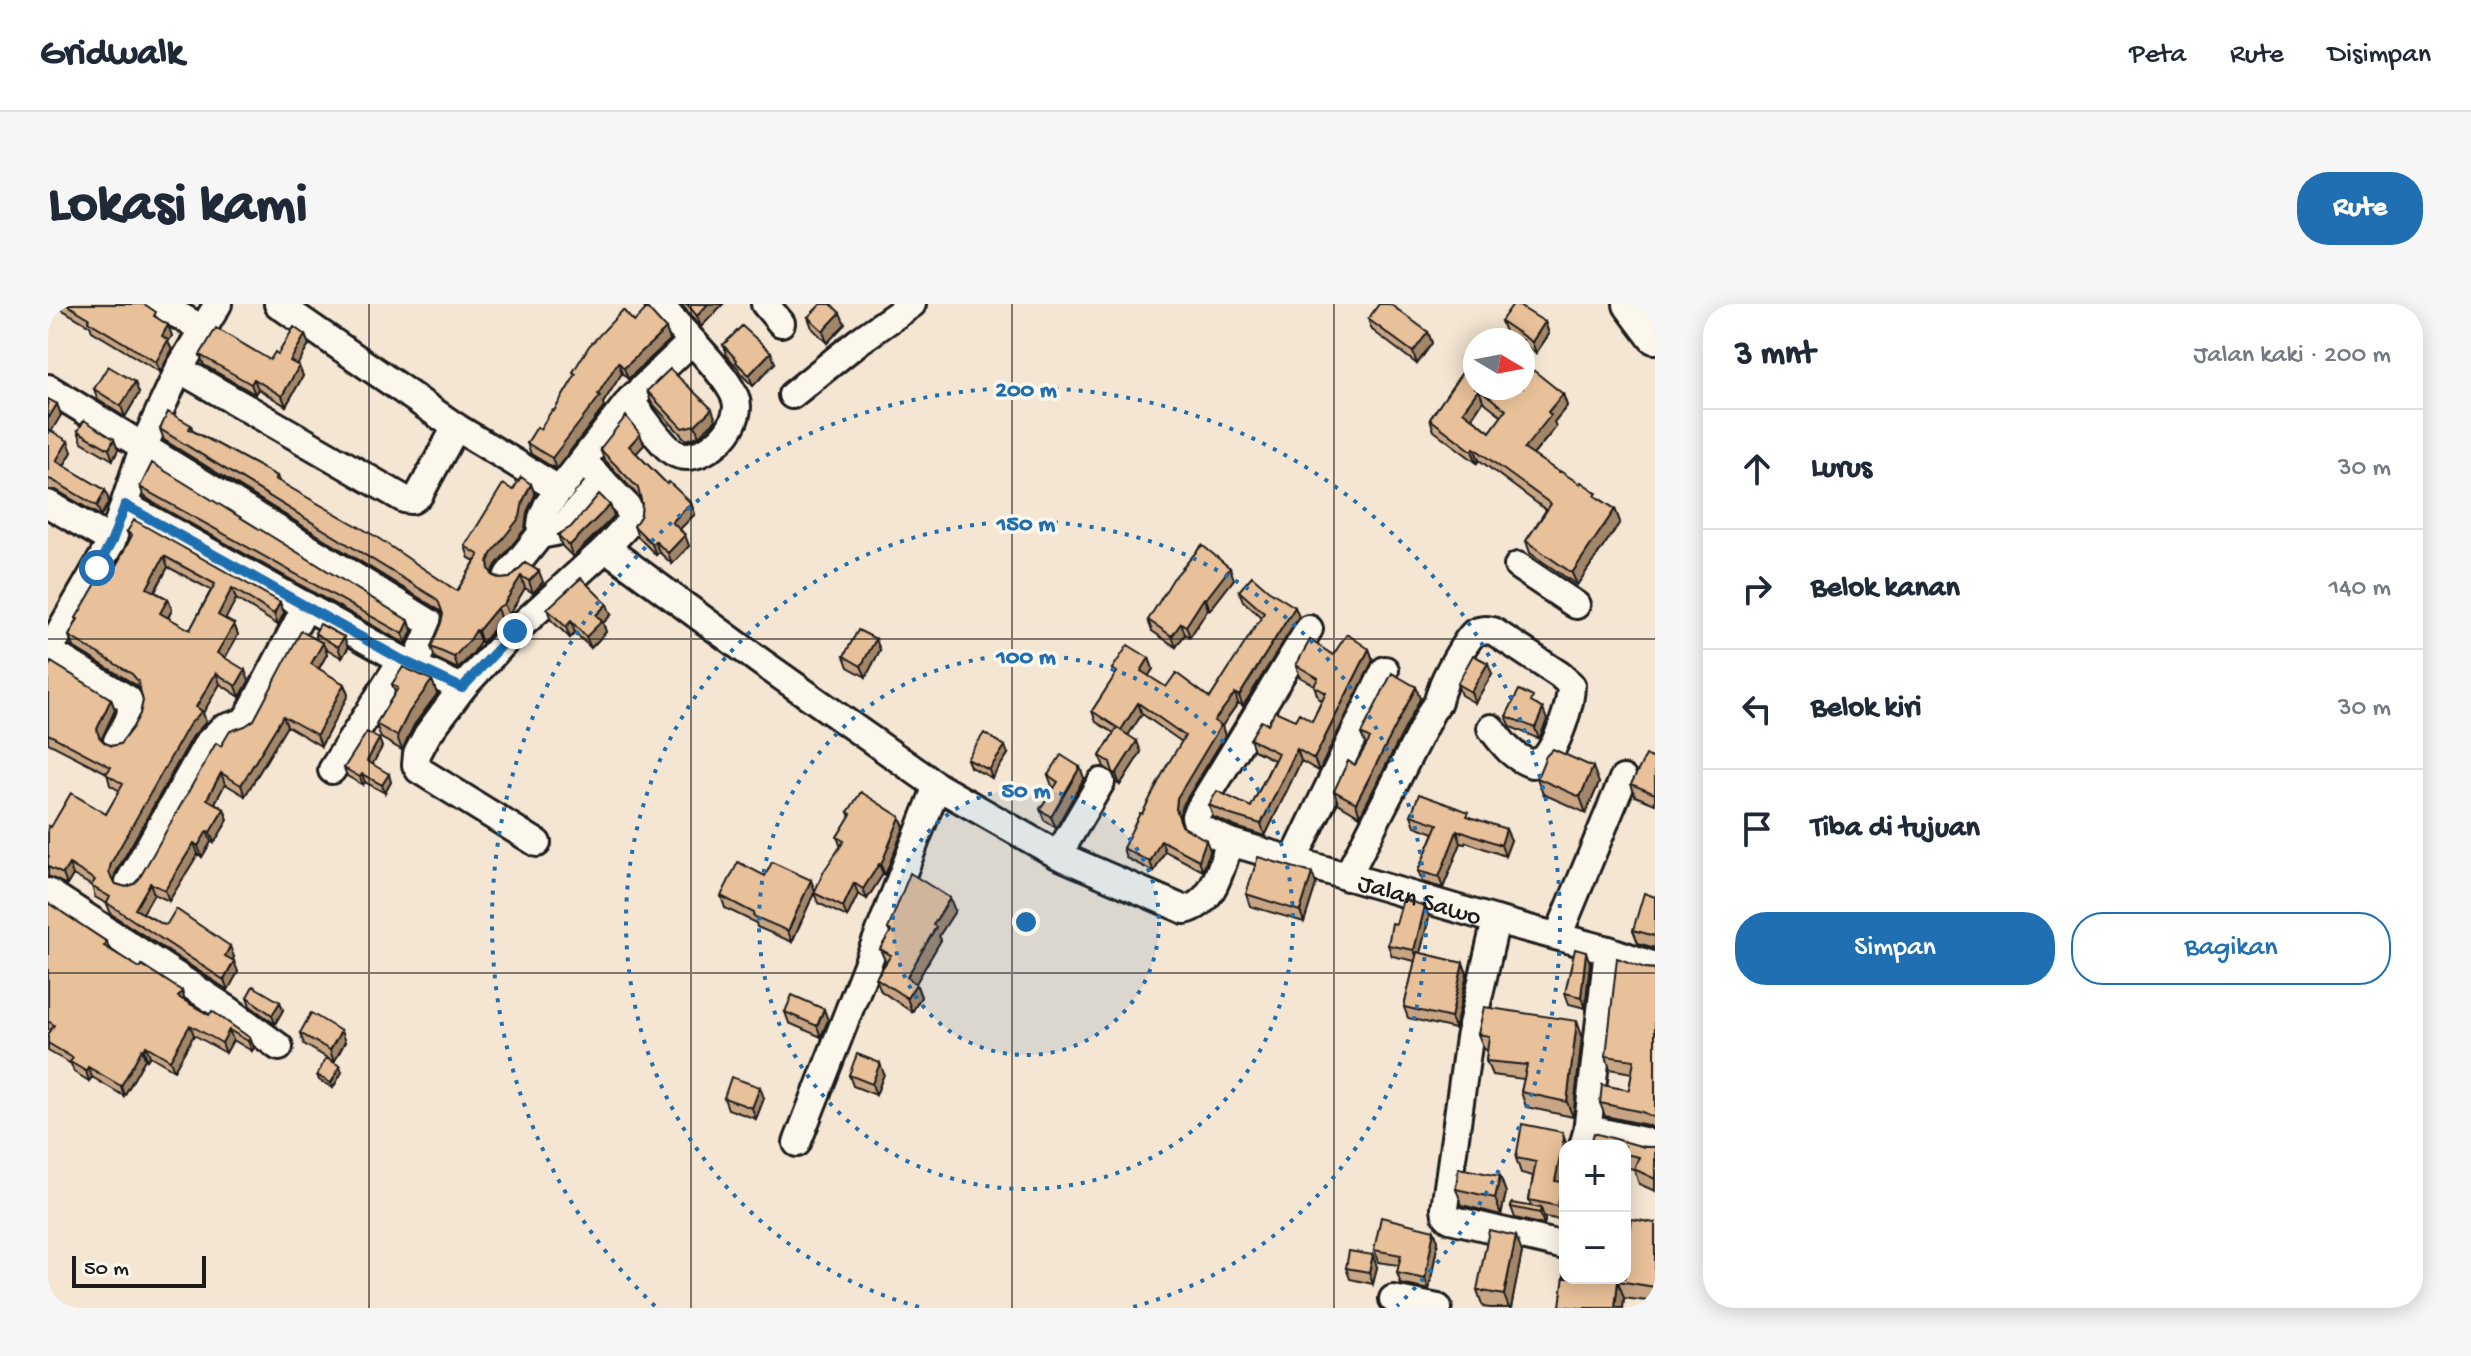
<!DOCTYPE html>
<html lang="id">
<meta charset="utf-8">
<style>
body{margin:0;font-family:"Gochi Hand",sans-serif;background:#f6f6f7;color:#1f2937}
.controls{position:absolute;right:24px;bottom:24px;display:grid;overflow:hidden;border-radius:16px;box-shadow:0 4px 20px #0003}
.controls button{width:72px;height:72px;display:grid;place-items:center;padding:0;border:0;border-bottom:2px solid #e0e1e3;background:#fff;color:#1f2937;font:40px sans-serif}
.compass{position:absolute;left:1415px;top:24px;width:72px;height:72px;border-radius:50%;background:#fff;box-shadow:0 4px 20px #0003;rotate:100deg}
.scale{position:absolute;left:24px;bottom:20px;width:134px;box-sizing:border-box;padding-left:8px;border:4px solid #1c1c1c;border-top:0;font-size:22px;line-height:28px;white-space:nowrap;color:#1c1c1c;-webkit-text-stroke:6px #fbf7ec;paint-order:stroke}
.stop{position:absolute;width:24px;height:24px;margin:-18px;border:6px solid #1f6fb2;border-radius:50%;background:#fff}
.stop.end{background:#1f6fb2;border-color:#fff;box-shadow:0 2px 8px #0008}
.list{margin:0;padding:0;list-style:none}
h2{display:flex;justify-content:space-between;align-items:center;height:104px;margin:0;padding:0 32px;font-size:34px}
h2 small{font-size:26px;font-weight:400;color:#747a83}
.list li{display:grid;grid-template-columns:52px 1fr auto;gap:24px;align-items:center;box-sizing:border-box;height:120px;padding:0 32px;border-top:2px solid #e0e1e3}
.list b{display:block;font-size:30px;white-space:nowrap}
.list em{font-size:26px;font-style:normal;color:#747a83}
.actions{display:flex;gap:16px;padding:24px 32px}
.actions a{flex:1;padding:18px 0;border:2px solid #1f6fb2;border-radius:32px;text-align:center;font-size:28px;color:#1f6fb2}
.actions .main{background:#1f6fb2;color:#fff}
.icon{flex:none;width:44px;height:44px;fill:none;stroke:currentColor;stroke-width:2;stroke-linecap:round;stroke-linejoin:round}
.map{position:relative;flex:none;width:1607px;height:1004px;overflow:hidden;border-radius:32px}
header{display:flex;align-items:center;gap:48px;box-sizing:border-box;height:112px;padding:0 40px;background:#fff;border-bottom:2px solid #e0e1e3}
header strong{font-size:38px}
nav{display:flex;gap:44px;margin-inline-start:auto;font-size:28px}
.intro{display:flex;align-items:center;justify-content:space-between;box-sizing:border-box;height:192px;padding:0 48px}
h1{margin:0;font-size:56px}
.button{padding:20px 36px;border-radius:32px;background:#1f6fb2;color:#fff;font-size:28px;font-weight:700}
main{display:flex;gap:48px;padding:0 48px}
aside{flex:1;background:#fff;border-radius:32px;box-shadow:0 4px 20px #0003}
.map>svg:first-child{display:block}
</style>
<header>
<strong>Gridwalk</strong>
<nav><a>Peta</a><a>Rute</a><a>Disimpan</a></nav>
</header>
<div class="intro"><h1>Lokasi kami</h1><a class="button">Rute</a></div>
<main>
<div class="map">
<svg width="1607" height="1004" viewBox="0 0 1607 1004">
<rect width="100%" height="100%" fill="#f5e6d3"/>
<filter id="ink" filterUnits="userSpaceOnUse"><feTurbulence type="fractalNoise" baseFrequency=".0125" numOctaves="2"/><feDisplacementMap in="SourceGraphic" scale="16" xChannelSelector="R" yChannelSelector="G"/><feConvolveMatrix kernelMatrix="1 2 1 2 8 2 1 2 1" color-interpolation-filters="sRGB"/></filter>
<g filter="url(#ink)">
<path fill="#f1dbc2" d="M 0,210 L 48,237 L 0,316 Z"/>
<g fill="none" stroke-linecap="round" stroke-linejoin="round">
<defs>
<g id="minor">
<path d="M 110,0 L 155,25"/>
<path d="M 230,0 L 408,123 L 512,186"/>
<path d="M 717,0 L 733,19"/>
<path d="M 131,65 L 356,195 L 364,196 L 371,191 L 408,123"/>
<path d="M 0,84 L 382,319 L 383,324 L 366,362 L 354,356 L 284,466"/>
<path d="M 744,91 L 811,37 L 864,0"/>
<path d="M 582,96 C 592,109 613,140 625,148 C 651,165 696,123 688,96 C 682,73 628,21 611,0"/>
<path d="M 0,200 L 64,237"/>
<path d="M 77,201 L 354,356"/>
<path d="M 492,231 L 507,228 L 515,223 L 555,177"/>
<path d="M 558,244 L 713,358 L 889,482 L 1010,551 L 1137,606 C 1167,599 1172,564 1182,538"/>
<path d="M 1470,262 L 1528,301"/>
<path d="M 460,271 L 492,231 L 494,214 L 499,202 L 582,96 L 644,37"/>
<path id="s1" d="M 1261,325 L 1147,512 L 1150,523 L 1182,538 L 1448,616 L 1560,646 L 1607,662"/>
<path d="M 1,347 L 80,395 C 88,410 77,422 69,437"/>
<path d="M 0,348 L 64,237 L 96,141 L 131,65 L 170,0"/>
<path d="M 366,362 L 414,384"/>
<path d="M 489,539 L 371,466 L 368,461 L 369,450 L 379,431 L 414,384 L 467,327 L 558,244 L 581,219 L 582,209 L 579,202 L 535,157"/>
<path d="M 1010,551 L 1053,478"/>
<path d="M 1245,557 L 1337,366"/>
<path d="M 1299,573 L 1384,406 C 1392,399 1390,393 1394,384 C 1397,373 1418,336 1426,329 C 1432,325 1439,326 1445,327 L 1512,371 L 1523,381 C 1523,400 1510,441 1496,455 C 1494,456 1486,459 1484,460 C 1464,453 1455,440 1443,424"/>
<path d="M 81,578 L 159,440 L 174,425 L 196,418 L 203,407 L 258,302"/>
<path d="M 0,588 L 182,707 L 231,743"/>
<path d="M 1448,616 L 1421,734 L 1397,904 L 1398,911 L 1402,915 L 1517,942"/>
<path d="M 1510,632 L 1575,475"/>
<path d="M 1539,828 L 1560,646"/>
<path d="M 749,839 L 889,482"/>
<path d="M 1535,842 L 1539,828 L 1545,826 L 1595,837 L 1607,842"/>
<path d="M 1345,995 L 1390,1004"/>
</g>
<path id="major" d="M 1583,0 L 1607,32"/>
</defs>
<use href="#minor" stroke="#1c1c1c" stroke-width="32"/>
<use href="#major" stroke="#1c1c1c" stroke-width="40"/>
<use href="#minor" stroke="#fbf7ec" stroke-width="26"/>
<use href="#major" stroke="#fbf7ec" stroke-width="34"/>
</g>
<path fill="#c8a584" stroke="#1c1c1c" stroke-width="2" fill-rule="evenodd" d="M 0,0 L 96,0 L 110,15 L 120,21 L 124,32 L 120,38 L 124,46 L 112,68 L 44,27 L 42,22 L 11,4 L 6,13 L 0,9 Z
M 633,0 L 675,0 L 653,23 Z
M 760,13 L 797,20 L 779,39 L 764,24 Z
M 1320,15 L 1380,28 L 1384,39 L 1369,60 L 1324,26 Z
M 1453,17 L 1497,18 L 1501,30 L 1488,49 L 1475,40 L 1475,36 L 1469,36 L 1457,28 Z
M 586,18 L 618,25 L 622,36 L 580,75 L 574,69 L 555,99 L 556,103 L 508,165 L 483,150 L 479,139 L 492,125 L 506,107 L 527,72 L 525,68 Z
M 257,31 L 261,41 L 249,61 L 255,72 L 238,102 L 210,85 L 207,90 L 156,61 L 152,51 L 222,56 Z
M 675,41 L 727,59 L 705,82 L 692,69 L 690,64 L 679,52 Z
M 1427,50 L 1515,90 L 1519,102 L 1506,118 L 1508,123 L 1485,151 L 1567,205 L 1572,218 L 1529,281 L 1482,249 L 1478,237 L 1498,206 L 1431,156 L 1429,159 L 1386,127 L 1382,115 ZM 1435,97 L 1454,112 L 1442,128 L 1424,114 Z
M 46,85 L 91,89 L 77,113 L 50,96 Z
M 599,87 L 668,116 L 651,132 L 638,136 L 603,98 Z
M 0,95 L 9,100 L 13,111 L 3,127 L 24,148 L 16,162 L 57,186 L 61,197 L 53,212 L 8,186 L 0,186 Z
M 143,121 L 145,127 L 229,172 L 231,177 L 409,287 L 427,257 L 421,254 L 417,242 L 465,186 L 483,180 L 487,191 L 479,208 L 477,225 L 448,261 L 444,270 L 453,275 L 462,274 L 477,259 L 495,278 L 485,289 L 477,284 L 461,311 L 453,316 L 434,339 L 432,337 L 426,348 L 410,365 L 387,354 L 383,343 L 393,319 L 394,309 L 391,306 L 116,136 L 112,125 Z
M 30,127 L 70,146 L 65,156 L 34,138 Z
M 592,130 L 596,141 L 588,149 L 619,180 L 643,199 L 647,210 L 632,225 L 637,231 L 641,242 L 624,260 L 611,248 L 608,251 L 590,233 L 586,222 L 593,211 L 594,200 L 592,194 L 556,155 L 552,145 Z
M 92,183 L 361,317 L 364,327 L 358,340 L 106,199 L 96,192 Z
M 562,201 L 566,212 L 525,253 L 514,242 L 510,231 Z
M 79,228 L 236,309 L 230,321 L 188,295 L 177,315 L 186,320 L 190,331 L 177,354 L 201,377 L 192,393 L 172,380 L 155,409 L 158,418 L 145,432 L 67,570 L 65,577 L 68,580 L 78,583 L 86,580 L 91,575 L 173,442 L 206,416 L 269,336 L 267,329 L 300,344 L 294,354 L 277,344 L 279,350 L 271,365 L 296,380 L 300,391 L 273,442 L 239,422 L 197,492 L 177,480 L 167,499 L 176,505 L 180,516 L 166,539 L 163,538 L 154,553 L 150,550 L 121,597 L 106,590 L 95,609 L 116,621 L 186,653 L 184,656 L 190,668 L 180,686 L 63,610 L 59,600 L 47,593 L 44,582 L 25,571 L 19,581 L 0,572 L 0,522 L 3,523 L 58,510 L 72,487 L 62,481 L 59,469 L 0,439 L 0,364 L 63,395 L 67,406 L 53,436 L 57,439 L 64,442 L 72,440 L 85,423 L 92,410 L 95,397 L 92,386 L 88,381 L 25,343 L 21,332 L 29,316 L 28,314 L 53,278 L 68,262 L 82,236 ZM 120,263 L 163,286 L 142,326 L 120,314 L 124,306 L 120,295 L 107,288 Z
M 1186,275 L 1162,306 L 1160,305 L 1142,333 L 1137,330 L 1128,343 L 1104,327 L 1100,316 Z
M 1191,287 L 1251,313 L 1195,402 L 1190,399 L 1174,422 L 1177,432 L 1133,504 L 1131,516 L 1134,522 L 1162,546 L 1155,567 L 1117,547 L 1106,568 L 1078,554 L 1075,544 L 1134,438 L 1094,410 L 1080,431 L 1093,448 L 1072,481 L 1069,479 L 1065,469 L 1056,463 L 1052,452 L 1066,429 L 1048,418 L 1044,407 L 1067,372 L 1064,365 L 1101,354 L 1105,365 L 1100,372 L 1118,383 L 1162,394 L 1214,314 L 1195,297 Z
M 499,305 L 563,311 L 555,319 L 558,328 L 543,344 L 527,329 L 522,334 L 503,316 Z
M 1321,345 L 1325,356 L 1271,467 L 1253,457 L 1217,532 L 1188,523 L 1165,513 L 1161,501 L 1203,503 L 1226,456 L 1206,446 L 1202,435 L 1220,420 L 1247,416 L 1264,417 L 1274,396 L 1270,394 L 1266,381 L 1252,373 L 1248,361 L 1285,351 Z
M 832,346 L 818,373 L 800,363 L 796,352 Z
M 1444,370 L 1427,399 L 1413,391 L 1409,380 Z
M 384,376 L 389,390 L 366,421 L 354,446 L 333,434 L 328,420 L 347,389 L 344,380 Z
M 1372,395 L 1312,512 L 1290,499 L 1286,487 L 1307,461 L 1318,442 L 1313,430 Z
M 1489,401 L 1499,416 L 1491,435 L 1463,423 L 1458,412 Z
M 331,435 L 334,443 L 324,460 L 343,478 L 337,489 L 317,478 L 315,481 L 299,472 L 296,464 Z
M 960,450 L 944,474 L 922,463 L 919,455 Z
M 1607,456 L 1607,500 L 1587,492 L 1583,480 Z
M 1000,471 L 1036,474 L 1008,524 L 996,516 L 992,505 L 1006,484 L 1004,482 Z
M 1489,474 L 1551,479 L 1538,509 L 1495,490 Z
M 800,508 L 856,523 L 837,571 L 835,570 L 819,595 L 810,590 L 799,613 L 770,599 L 766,589 L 744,638 L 709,623 L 708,619 L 677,604 L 673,592 L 717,572 L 767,587 L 793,543 L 789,533 L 802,513 Z
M 1363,511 L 1422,513 L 1463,536 L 1457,552 L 1418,538 L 1417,540 L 1413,539 L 1395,584 L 1374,578 L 1370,567 L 1386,529 L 1367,522 Z
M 1268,580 L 1256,618 L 1202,602 L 1198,590 Z
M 1607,593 L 1607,644 L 1590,639 L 1585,626 Z
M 0,599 L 59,638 L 61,644 L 137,697 L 202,734 L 206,744 L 204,747 L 185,736 L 178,749 L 146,731 L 126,766 L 102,752 L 99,756 L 97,755 L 76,792 L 44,773 L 41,777 L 26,768 L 23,760 L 0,747 L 0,731 L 3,726 L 0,725 Z
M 1377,602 L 1381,613 L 1372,649 L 1415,659 L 1419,670 L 1407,725 L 1360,714 L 1356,703 L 1367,657 L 1344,652 L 1340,641 L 1348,620 Z
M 907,607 L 891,632 L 893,636 L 868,679 L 873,693 L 864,708 L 833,687 L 828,674 L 838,659 L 832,645 L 842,629 L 840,625 Z
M 1542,659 L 1537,704 L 1521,700 L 1517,689 Z
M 1597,664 L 1607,665 L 1607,825 L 1599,821 L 1557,812 L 1552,799 L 1581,786 L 1584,769 L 1562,765 L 1558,752 Z
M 199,693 L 232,698 L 235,706 L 227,720 L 202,702 Z
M 737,708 L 780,716 L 773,733 L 741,719 Z
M 252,729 L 297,738 L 286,758 L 256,740 Z
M 1430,730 L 1534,732 L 1525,813 L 1478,803 L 1473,788 L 1476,775 L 1444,771 L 1438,757 L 1439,746 L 1436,745 Z
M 294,768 L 285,784 L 271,776 L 269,771 Z
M 836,770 L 828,791 L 805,782 L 801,771 Z
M 676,794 L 716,794 L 708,815 L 680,805 Z
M 1514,828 L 1519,842 L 1517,842 L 1515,880 L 1517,885 L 1517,908 L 1515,916 L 1496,913 L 1497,916 L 1496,921 L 1467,914 L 1463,903 L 1483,902 L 1481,896 L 1485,872 L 1473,869 L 1468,854 Z
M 1577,842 L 1605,843 L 1607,842 L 1607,887 L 1591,880 L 1586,865 L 1577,863 Z
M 1452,872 L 1458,889 L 1453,911 L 1414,901 L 1408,885 Z
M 1607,919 L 1607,998 L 1576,994 L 1575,1004 L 1513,1004 L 1512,1002 L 1579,945 Z
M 1386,926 L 1390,937 L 1381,986 L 1353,980 L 1349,969 L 1351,961 L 1330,958 L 1326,946 Z
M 1474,948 L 1463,1004 L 1442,1004 L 1435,1003 L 1429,986 Z
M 1329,963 L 1325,980 L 1302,975 L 1298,964 Z"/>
<path fill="#a2866b" stroke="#1c1c1c" stroke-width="2" d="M 4,0 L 10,0 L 11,4 L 6,13 L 2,2 Z
M 660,0 L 675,0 L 653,23 L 649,12 Z
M 792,9 L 797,20 L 779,39 L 775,27 Z
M 1497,18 L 1501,30 L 1488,49 L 1484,38 Z
M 120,21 L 124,32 L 120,38 L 124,46 L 112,68 L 108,58 L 114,32 Z
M 618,25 L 622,36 L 580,75 L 576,64 Z
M 1380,28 L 1384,39 L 1369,60 L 1365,48 Z
M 257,31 L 261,41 L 246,67 L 242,57 Z
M 723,48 L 727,59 L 705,82 L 701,71 Z
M 570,58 L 574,69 L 555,99 L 556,103 L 508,165 L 504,154 L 550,90 Z
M 251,62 L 255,72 L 238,102 L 234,92 Z
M 206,75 L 210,85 L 207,90 L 203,80 Z
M 87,78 L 91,89 L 77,113 L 73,102 Z
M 1431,85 L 1435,97 L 1420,119 L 1415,107 Z
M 1515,90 L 1519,102 L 1506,118 L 1508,123 L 1480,157 L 1476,145 L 1500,108 Z
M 9,100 L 13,111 L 0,133 L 0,115 Z
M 664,105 L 668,116 L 651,132 L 647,121 Z
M 592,130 L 596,141 L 585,153 L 581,142 Z
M 66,135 L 70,146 L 65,156 L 61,145 Z
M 20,137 L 24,148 L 12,168 L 8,157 Z
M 1426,144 L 1431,156 L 1429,159 L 1424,147 Z
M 483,180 L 487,191 L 479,208 L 477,225 L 448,261 L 444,269 L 441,265 L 440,258 L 443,250 L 475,197 Z
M 57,186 L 61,197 L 53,212 L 49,202 Z
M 643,199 L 647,210 L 628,229 L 624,218 Z
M 562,201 L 566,212 L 525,253 L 521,242 Z
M 1567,205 L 1572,218 L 1529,281 L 1524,269 Z
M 637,231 L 641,242 L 624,260 L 620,249 Z
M 607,237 L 611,248 L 608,251 L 604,240 Z
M 116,252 L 120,263 L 103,294 L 99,284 Z
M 1182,264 L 1186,275 L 1162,306 L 1158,295 Z
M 491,267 L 495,278 L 485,289 L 481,277 Z
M 473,272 L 477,284 L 461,311 L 456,300 Z
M 184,284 L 188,295 L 174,322 L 170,311 Z
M 1156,294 L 1160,305 L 1142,333 L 1138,322 Z
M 120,295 L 124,306 L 116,320 L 112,309 Z
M 232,298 L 236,309 L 230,321 L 226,310 Z
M 559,300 L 563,311 L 555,319 L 558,328 L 543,344 L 538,333 L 548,311 Z
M 1247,303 L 1251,313 L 1195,402 L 1191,392 Z
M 449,304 L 453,316 L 434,339 L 430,327 Z
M 361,317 L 364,327 L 358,340 L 355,330 Z
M 523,317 L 527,329 L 522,334 L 518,323 Z
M 1133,319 L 1137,330 L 1128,343 L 1124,332 Z
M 186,320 L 190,331 L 173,360 L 169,349 Z
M 428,326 L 432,337 L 426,348 L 410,365 L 406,353 Z
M 296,333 L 300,344 L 294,354 L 290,343 Z
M 828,335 L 832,346 L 818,373 L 813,362 Z
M 275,339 L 279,350 L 267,371 L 263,360 Z
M 1321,345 L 1325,356 L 1271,467 L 1266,455 Z
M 1101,354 L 1105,365 L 1097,377 L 1093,367 Z
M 1440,359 L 1444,370 L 1427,399 L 1423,388 Z
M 197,366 L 201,377 L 192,393 L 188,382 Z
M 168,369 L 172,380 L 155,409 L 158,418 L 145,432 L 67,570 L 65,579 L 61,568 L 63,559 L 148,403 Z
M 384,376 L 389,390 L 366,421 L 354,446 L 349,432 L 361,408 Z
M 296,380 L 300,391 L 273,442 L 269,431 Z
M 1368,383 L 1372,395 L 1312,512 L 1308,499 Z
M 1187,389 L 1190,399 L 1174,422 L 1177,432 L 1133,504 L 1131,516 L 1128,505 L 1129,494 L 1166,417 Z
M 63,395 L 67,406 L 53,436 L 51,433 L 49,425 Z
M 1090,399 L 1094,410 L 1077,436 L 1073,426 Z
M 1495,405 L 1499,416 L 1491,435 L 1487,424 Z
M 235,412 L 239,422 L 197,492 L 193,481 Z
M 331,435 L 334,443 L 322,465 L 319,457 Z
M 1089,437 L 1093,448 L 1072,481 L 1068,470 Z
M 957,442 L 960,450 L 944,474 L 941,466 Z
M 1249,445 L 1253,457 L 1217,532 L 1213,520 Z
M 1032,463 L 1036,474 L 1008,524 L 1003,513 Z
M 1545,463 L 1551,479 L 1538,509 L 1532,493 Z
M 173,469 L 177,480 L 163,506 L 159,495 Z
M 314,470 L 317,478 L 315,481 L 312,473 Z
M 341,470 L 343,478 L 337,489 L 334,481 Z
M 176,505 L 180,516 L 166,539 L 162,528 Z
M 852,513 L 856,523 L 837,571 L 833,561 Z
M 1458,525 L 1463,536 L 1457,552 L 1453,541 Z
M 159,527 L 163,538 L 154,553 L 150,542 Z
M 1409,527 L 1413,539 L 1395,584 L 1391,573 Z
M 1113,536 L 1117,547 L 1106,568 L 1102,558 Z
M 1158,536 L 1162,546 L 1155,567 L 1151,556 Z
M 146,539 L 150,550 L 121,597 L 117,586 Z
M 21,560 L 25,571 L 19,581 L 15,570 Z
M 831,560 L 835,570 L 819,595 L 815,585 Z
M 1264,569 L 1268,580 L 1256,618 L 1252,607 Z
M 763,576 L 767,587 L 744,638 L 740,627 Z
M 102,579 L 106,590 L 91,616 L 87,605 Z
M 806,579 L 810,590 L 799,613 L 795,603 Z
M 902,594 L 907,607 L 891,632 L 893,636 L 864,686 L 859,673 L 885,621 Z
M 1377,602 L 1381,613 L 1370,657 L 1366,646 Z
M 182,642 L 186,653 L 181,663 L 177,652 Z
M 1538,648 L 1542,659 L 1537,704 L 1533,693 Z
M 186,657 L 190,668 L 180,686 L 176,676 Z
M 1415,659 L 1419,670 L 1407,725 L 1403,714 Z
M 868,680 L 873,693 L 864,708 L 859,694 Z
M 134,687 L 137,697 L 130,693 Z
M 232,698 L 235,706 L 227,720 L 224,711 Z
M 776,705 L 780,716 L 773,733 L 769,722 Z
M 1529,717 L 1534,732 L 1525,813 L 1519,798 Z
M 142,721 L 146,731 L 126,766 L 122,756 Z
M 181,726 L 185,736 L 178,749 L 174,739 Z
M 293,727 L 297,738 L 286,758 L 282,746 Z
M 202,734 L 206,744 L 204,747 L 200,737 Z
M 98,742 L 102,752 L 99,756 L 96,746 Z
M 94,745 L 97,755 L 76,792 L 73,782 Z
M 832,759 L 836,770 L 828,791 L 824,780 Z
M 292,762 L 294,768 L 285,784 L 283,779 Z
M 40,763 L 44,773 L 41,777 L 38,767 Z
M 712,783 L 716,794 L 708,815 L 704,804 Z
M 1514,828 L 1519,842 L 1517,842 L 1517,869 L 1515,880 L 1517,885 L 1517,908 L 1515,916 L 1510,902 L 1507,877 Z
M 1452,872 L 1458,889 L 1453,911 L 1447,894 Z
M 1493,904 L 1497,916 L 1496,921 L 1492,909 Z
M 1386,926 L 1390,937 L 1381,986 L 1377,975 Z
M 1468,932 L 1474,948 L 1463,1004 L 1461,1004 L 1456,991 Z
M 1325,951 L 1329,963 L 1325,980 L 1321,968 Z
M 1570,977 L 1576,994 L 1575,1004 L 1567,1004 Z"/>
<path fill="#e8c099" stroke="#1c1c1c" stroke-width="2" fill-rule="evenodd" d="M 18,0 L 96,0 L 108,8 L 106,12 L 120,21 L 114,32 L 120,36 L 108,58 L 40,17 L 41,14 Z
M 639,0 L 660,0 L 649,12 Z
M 773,0 L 783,0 L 792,9 L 775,27 L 760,13 Z
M 1331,0 L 1342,0 L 1380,28 L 1365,48 L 1320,15 Z
M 1465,0 L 1468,0 L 1497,18 L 1484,38 L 1453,17 Z
M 599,4 L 618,25 L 576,64 L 570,58 L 550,90 L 552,92 L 504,154 L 479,139 L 489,123 L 492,125 L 504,106 L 506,107 L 528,70 L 525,68 L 541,42 L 575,6 L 586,18 Z
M 694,22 L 723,48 L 701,71 L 688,58 L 689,56 L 675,41 Z
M 246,23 L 257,31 L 242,57 L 251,62 L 234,92 L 206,75 L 203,80 L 152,51 L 168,24 L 222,56 L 227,48 L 230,50 Z
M 1427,50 L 1427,84 L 1475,84 L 1475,63 L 1482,69 L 1485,66 L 1515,90 L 1500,108 L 1503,111 L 1476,145 L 1511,168 L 1512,167 L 1532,180 L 1533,178 L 1549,189 L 1547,192 L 1567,205 L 1524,269 L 1478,237 L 1503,200 L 1426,144 L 1424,147 L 1382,115 ZM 1431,85 L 1458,106 L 1442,128 L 1415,107 Z
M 60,62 L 87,78 L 73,102 L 46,85 Z
M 622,65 L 664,105 L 647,121 L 634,124 L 599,87 Z
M 0,95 L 9,100 L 0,115 Z
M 120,108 L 143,121 L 141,125 L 229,172 L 227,175 L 327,232 L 409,287 L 431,251 L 417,242 L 455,180 L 465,186 L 473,173 L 483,180 L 475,197 L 472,213 L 443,250 L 440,258 L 441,265 L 445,272 L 453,275 L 462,274 L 477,259 L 491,267 L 481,277 L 473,272 L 456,300 L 449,304 L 430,327 L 428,326 L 422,336 L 406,353 L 383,343 L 393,319 L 395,310 L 391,299 L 387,294 L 112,125 Z
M 578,112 L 592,130 L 581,142 L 619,180 L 621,178 L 643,199 L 624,218 L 637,231 L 620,249 L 607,237 L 604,240 L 586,222 L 593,211 L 594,200 L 590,184 L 552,145 Z
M 36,116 L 66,135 L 61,145 L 30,127 Z
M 0,125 L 20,137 L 8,157 L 57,186 L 49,202 L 4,176 L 0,175 Z
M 104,159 L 361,317 L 355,330 L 92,183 Z
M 551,190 L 562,201 L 521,242 L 510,231 L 523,223 Z
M 86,216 L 232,298 L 226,310 L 184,284 L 170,311 L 186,320 L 169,349 L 197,366 L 188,382 L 168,369 L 148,403 L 154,407 L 141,421 L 63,559 L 61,568 L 64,576 L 68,580 L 78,583 L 86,580 L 91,575 L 168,439 L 173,442 L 182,427 L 197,422 L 206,416 L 253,327 L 275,339 L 263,360 L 296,380 L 269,431 L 235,412 L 193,481 L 173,469 L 159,495 L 176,505 L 162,528 L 159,527 L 150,542 L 146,539 L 117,586 L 102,579 L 87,605 L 116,621 L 119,620 L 128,605 L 182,642 L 177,652 L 186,657 L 176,676 L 59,599 L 62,593 L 43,582 L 47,576 L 21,560 L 15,570 L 0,563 L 0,554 L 1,552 L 0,551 L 0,522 L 3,523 L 23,489 L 58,510 L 75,480 L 58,470 L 63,463 L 0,430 L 0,364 L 3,358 L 63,395 L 49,425 L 51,433 L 57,439 L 64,442 L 72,440 L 85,423 L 92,410 L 95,397 L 90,377 L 84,370 L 21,332 L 30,315 L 28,314 L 50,276 L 53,278 L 63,259 L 68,262 L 84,231 L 79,228 ZM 116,252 L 167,280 L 142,326 L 112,309 L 120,295 L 99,284 Z
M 1154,241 L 1182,264 L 1158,295 L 1156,294 L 1138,322 L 1133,319 L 1124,332 L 1100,316 L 1125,275 Z
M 1204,272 L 1220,286 L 1247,303 L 1191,392 L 1187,389 L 1166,417 L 1173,421 L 1129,494 L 1128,505 L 1134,522 L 1158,536 L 1151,556 L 1113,536 L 1102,558 L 1075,544 L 1092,509 L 1094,510 L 1118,463 L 1137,432 L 1090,399 L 1073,426 L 1044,407 L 1069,368 L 1064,365 L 1080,341 L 1101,354 L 1093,367 L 1118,383 L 1128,369 L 1162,394 L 1216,309 L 1191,287 Z
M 533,274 L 559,300 L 548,311 L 554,317 L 538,333 L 523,317 L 518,323 L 499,305 Z
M 272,320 L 296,333 L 290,343 L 267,329 Z
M 810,326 L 828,335 L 813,362 L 796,352 Z
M 1299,330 L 1321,345 L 1266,455 L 1249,445 L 1213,520 L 1183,511 L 1161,501 L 1169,487 L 1203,503 L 1230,449 L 1202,435 L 1213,417 L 1220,420 L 1227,407 L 1247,416 L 1251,409 L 1264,417 L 1278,389 L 1266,382 L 1270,374 L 1248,361 L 1262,336 L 1285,351 Z
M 1425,351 L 1440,359 L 1423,388 L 1409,380 Z
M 355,363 L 384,376 L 361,408 L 349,432 L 328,420 L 350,384 L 344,380 Z
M 1344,369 L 1368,383 L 1308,499 L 1286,487 L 1300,457 L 1307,461 L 1322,435 L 1313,430 Z
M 1471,386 L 1485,393 L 1483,398 L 1495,405 L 1487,424 L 1458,412 Z
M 1069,424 L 1089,437 L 1068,470 L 1065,468 L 1062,458 L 1052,452 Z
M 319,428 L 331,435 L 319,457 L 341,470 L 334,481 L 314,470 L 312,473 L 296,464 Z
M 936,429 L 957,442 L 941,466 L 919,455 Z
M 1505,445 L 1545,463 L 1532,493 L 1489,474 L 1498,452 Z
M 1013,451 L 1032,463 L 1003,513 L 992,505 L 1010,478 L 1000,471 Z
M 1598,451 L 1607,456 L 1607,490 L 1583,480 Z
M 813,488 L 852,513 L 833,561 L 831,560 L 815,585 L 806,579 L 795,603 L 766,589 L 776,567 L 796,537 L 789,533 L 803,510 L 800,508 Z
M 1371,490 L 1421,508 L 1419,512 L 1458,525 L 1453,541 L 1414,527 L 1413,529 L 1409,527 L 1391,573 L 1370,567 L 1390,520 L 1363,511 Z
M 1210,553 L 1264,569 L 1252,607 L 1198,590 Z
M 690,558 L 717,572 L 724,558 L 763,576 L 740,627 L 705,612 L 706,609 L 673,592 Z
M 862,569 L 902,594 L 885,621 L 888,623 L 859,673 L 868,680 L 859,694 L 828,674 L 843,651 L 832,645 L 843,627 L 840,625 Z
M 1596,589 L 1607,593 L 1607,632 L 1585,626 Z
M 1355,595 L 1377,602 L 1366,646 L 1340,641 L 1344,619 L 1348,620 Z
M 0,599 L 59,638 L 56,642 L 92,664 L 94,661 L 134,687 L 130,693 L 161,711 L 164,707 L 202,734 L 200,737 L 181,726 L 174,739 L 142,721 L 122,756 L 98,742 L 96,746 L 94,745 L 73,782 L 40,763 L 38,767 L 22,758 L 25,754 L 0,739 L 0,731 L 6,721 L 0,717 Z
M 1527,645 L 1538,648 L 1533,693 L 1517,689 Z
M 1369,648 L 1415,659 L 1403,714 L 1356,703 Z
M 1569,654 L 1597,664 L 1607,665 L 1607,814 L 1594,808 L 1552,799 L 1554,781 L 1581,786 L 1586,756 L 1558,752 Z
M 205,682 L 232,698 L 224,711 L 199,693 Z
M 744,691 L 776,705 L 769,722 L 737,708 Z
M 1436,703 L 1529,717 L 1519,798 L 1473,788 L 1479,761 L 1438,757 L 1441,732 L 1430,730 Z
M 263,709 L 293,727 L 282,746 L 252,729 Z
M 809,750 L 832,759 L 824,780 L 801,771 Z
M 278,754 L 292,762 L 283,779 L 269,771 Z
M 683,773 L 712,783 L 704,804 L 676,794 Z
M 1474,820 L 1514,828 L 1516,834 L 1507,877 L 1514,878 L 1510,902 L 1481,896 L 1488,858 L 1468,854 Z
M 1546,829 L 1596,843 L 1605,843 L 1607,842 L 1607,875 L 1586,865 L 1591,853 L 1577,850 L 1577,842 L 1542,842 Z
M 1410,864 L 1452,872 L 1447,894 L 1408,885 Z
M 1464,899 L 1493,904 L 1492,909 L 1463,903 Z
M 1333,913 L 1386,926 L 1377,975 L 1349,969 L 1353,951 L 1326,946 Z
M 1584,915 L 1607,919 L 1607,983 L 1570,977 L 1567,1004 L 1531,1004 L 1512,1002 L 1517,964 L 1517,974 L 1577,974 L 1577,945 L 1579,945 Z
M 1441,926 L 1468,932 L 1456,991 L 1429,986 Z
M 1301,947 L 1325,951 L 1321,968 L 1298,964 Z"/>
</g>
<g fill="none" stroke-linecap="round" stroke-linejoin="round" filter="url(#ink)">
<path stroke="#1f6fb2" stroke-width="10" d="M 49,264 L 64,237 L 77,201 L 354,356 L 414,384 L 467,327"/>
</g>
<path fill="none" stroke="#1c1c1c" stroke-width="2" stroke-opacity="0.55" d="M 321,0 L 321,1004M 643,0 L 643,1004M 964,0 L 964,1004M 1286,0 L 1286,1004M 0,335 L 1607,335M 0,669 L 1607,669"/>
<circle cx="978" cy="618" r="133" fill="#1f6fb2" fill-opacity=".12"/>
<g fill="none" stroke="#1f6fb2" stroke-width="4" stroke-dasharray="4 8">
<circle cx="978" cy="618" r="133"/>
<circle cx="978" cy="618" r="267"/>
<path d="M871 1003A400 400 0 1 1 1085 1003"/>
<path d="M607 1002A534 534 0 1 1 1349 1002"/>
</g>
<g text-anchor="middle" stroke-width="7" stroke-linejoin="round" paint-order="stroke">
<g font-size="26" fill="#1c1c1c" stroke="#fbf7ec">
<text dy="9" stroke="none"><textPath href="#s1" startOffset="464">Jalan Sawo</textPath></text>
</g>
</g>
<circle cx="978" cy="618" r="12" fill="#1f6fb2" stroke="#fbf7ec" stroke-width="4"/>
<g font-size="24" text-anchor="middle" font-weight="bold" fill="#1f6fb2" stroke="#fbf7ec" stroke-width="7" stroke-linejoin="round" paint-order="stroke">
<text x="978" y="92">200 m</text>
<text x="978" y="226">150 m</text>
<text x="978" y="359">100 m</text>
<text x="978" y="493">50 m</text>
</g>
</svg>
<div class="controls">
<button>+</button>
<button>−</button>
</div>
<svg class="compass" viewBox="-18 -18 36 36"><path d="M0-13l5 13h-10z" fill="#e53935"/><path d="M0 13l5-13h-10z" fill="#747a83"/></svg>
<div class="scale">50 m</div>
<div class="stop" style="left:49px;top:264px"></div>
<div class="stop end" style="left:467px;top:327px"></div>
</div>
<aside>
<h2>3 mnt<small>Jalan kaki · 200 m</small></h2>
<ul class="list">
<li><svg class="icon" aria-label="ahead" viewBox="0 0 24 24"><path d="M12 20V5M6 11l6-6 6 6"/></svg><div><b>Lurus</b></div><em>30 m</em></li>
<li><svg class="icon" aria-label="right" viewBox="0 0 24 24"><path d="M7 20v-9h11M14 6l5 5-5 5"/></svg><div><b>Belok kanan</b></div><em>140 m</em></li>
<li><svg class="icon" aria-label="left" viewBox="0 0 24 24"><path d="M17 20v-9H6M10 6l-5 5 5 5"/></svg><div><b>Belok kiri</b></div><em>30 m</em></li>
<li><svg class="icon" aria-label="arrive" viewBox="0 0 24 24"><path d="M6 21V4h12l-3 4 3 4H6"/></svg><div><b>Tiba di tujuan</b></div></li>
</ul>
<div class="actions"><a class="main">Simpan</a><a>Bagikan</a></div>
</aside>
</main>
